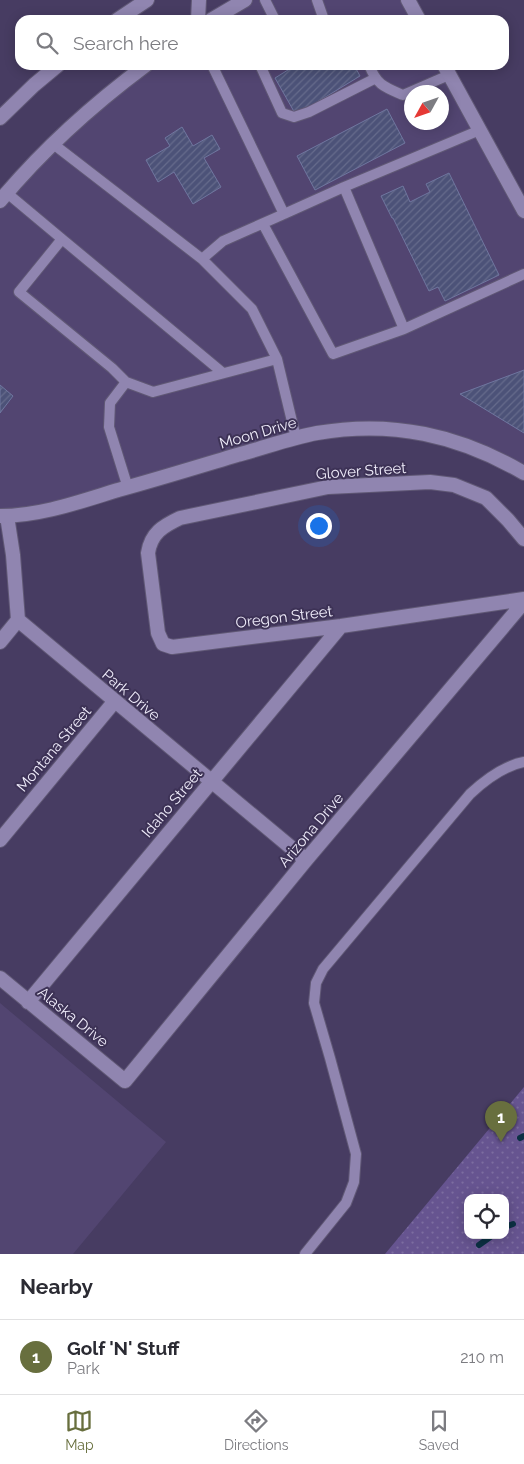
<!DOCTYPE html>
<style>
body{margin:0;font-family:Raleway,sans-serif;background:#f7f7f7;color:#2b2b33}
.controls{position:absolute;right:15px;bottom:15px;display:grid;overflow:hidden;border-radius:10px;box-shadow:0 2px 12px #0003}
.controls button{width:45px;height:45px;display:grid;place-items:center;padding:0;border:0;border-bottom:1px solid #e1e1e2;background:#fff;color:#2b2b33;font:25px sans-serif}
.compass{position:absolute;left:404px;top:85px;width:45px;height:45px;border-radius:50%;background:#fff;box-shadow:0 2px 12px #0003;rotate:230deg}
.you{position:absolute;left:318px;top:525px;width:18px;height:18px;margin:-12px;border:4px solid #fff;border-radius:50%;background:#1a73e8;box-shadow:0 0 0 8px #1a73e833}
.badge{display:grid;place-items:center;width:32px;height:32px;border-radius:50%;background:#686f3e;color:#fff;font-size:16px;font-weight:700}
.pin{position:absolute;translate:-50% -41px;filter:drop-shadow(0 1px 2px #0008)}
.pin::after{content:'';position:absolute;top:26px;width:18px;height:15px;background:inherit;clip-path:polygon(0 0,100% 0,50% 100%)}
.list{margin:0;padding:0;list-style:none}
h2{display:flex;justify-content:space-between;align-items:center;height:65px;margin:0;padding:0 20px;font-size:21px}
h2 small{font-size:16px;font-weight:400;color:#7c7c81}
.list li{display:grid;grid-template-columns:32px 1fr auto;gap:15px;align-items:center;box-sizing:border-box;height:75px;padding:0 20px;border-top:1px solid #e1e1e2}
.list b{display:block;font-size:19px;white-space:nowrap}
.list p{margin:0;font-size:16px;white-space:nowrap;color:#7c7c81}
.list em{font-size:16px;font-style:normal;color:#7c7c81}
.icon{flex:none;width:28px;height:28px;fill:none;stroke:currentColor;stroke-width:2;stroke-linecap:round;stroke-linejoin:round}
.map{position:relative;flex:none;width:524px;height:1254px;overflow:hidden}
.search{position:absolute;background:#fff;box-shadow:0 2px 12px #0003;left:15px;right:15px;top:15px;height:55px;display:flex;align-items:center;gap:12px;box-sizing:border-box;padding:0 18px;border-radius:15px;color:#7c7c81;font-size:19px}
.sheet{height:140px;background:#fff}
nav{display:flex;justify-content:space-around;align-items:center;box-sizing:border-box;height:70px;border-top:1px solid #e1e1e2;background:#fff;font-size:14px;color:#7c7c81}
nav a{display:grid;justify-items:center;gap:2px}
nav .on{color:#686f3e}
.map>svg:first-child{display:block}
</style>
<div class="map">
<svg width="524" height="1254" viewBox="0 0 524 1254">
<defs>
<pattern id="park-dots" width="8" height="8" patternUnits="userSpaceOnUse" patternTransform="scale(1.25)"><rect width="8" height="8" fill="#665490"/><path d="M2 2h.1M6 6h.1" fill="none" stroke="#7c6da0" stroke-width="1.8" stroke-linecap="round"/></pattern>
<pattern id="building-hatch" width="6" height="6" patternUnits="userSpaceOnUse" patternTransform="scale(1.25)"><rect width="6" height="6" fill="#4c5278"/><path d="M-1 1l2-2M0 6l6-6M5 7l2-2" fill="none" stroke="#666b8c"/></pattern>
</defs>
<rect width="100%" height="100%" fill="#473c62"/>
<path fill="#524571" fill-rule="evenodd" d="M 245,0 L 408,0 L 419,20 L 211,20 Z
M 146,65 L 444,65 L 524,211 L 524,473 L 465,444 L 342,430 L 74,503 L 0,516 L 0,201 ZM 412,92 L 442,92 L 442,122 L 412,122 Z
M 0,1003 L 166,1142 L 73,1254 L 0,1254 Z"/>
<path fill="url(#park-dots)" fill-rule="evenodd" d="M 524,1087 L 524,1254 L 385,1254 ZM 468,1198 L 505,1198 L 505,1235 L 468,1235 Z"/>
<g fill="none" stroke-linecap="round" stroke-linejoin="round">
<path stroke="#0b3043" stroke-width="6" d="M 520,1138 L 524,1136
M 505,1227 L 513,1224
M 479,1245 L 493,1235"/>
</g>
<path fill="url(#building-hatch)" stroke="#6f769f" d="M 296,65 L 354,65 L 360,76 L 296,115 L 275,78 Z
M 387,109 L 405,143 L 315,190 L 297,156 Z
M 182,127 L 193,146 L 212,135 L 220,149 L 204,158 L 221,187 L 193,204 L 174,172 L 158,182 L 146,160 L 170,146 L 165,138 Z
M 449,173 L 499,275 L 445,301 L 438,287 L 429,291 L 393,218 L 392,218 L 381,196 L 403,186 L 410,202 L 430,192 L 426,184 Z
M 524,370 L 524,433 L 460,394 Z
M 0,385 L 13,396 L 0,413 Z"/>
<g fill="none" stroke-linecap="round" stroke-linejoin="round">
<defs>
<path id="service" d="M 265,0 L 275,20
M 317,0 L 324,20
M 212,65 L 284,214 L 223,241 L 202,259 L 252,309 L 277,359 L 296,438
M 260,65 L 282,113 L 294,117 L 309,112 L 374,79
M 369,65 C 377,85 384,87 403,95 L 449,75
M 52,143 L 202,259
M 344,187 L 480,130
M 7,193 L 62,239
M 263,224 L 333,354 L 404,329 L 344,187 L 284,214
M 404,329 L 524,274
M 223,373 L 62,239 L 19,292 L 112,368 L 126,382 L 153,392 L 277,359
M 126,382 L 110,403 L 109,427 L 128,488
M 305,1254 L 346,1203 L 354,1182 L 356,1154 L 330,1058 L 314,1003 L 316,983 L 323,969 L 470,794 C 485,780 503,766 524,762"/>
<path id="minor" d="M 408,0 L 419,20
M 444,65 L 524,211
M 7,516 L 13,555 L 18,620 L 306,860
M 524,539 L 508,520 L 486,498 L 454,485 L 430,482 L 328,487 L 180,518 C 163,526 151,533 148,553 L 158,633 L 163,644 L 172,647 L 341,626 L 524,599
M 0,642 L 18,620
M 0,840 L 114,702
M 0,978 L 125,1081 L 306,860 L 524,602
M 28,1002 L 341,626"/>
<path id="tertiary" d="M 198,20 L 199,0
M 0,516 C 40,516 79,502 118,490 C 158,479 197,467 237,455 C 264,448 290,438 317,433 C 392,420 459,435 524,473"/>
<path id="secondary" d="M 117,20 L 147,0
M 211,20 L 245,0
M 0,118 L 34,85 L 58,65
M 0,201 C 44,148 91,106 146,65"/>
</defs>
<use href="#service" stroke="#605875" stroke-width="12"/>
<use href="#minor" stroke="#605875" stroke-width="16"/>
<use href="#tertiary" stroke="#605875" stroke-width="16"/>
<use href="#secondary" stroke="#605875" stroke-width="16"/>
<use href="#service" stroke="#9085b0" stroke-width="10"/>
<use href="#minor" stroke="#9085b0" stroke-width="14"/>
<use href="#tertiary" stroke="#9085b0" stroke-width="14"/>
<use href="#secondary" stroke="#9085b0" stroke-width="14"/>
</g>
<g text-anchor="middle" stroke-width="4" stroke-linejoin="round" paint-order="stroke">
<g font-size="15" fill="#f0edfb" stroke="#3d3256">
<text transform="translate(258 433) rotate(-16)" y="5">Moon Drive</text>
<text transform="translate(361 471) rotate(-4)" y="5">Glover Street</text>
<text transform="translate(284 617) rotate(-7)" y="5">Oregon Street</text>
<text transform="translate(131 695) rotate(40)" y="5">Park Drive</text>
<text transform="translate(54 749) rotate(-50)" y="5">Montana Street</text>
<text transform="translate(172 803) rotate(-50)" y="5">Idaho Street</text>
<text transform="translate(311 830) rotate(-50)" y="5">Arizona Drive</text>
<text transform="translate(73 1017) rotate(39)" y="5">Alaska Drive</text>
</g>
</g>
</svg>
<div class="controls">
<button><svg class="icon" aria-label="locate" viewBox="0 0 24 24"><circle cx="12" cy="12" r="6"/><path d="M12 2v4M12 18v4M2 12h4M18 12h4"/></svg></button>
</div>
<svg class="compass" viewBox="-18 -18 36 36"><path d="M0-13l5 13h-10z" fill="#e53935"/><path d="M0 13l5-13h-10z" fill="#7c7c81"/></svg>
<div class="you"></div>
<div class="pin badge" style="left:501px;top:1142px">1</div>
<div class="search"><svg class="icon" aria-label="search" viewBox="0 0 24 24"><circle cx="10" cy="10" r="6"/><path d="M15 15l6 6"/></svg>Search here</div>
</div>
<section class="sheet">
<h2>Nearby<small></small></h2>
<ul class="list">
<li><span class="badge">1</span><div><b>Golf 'N' Stuff</b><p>Park</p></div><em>210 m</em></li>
</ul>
</section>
<nav>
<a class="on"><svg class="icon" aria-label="map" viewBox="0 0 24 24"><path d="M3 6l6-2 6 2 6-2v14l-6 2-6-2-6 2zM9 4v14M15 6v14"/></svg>Map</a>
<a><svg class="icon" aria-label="directions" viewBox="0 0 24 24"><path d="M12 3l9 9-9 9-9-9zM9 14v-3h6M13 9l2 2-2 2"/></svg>Directions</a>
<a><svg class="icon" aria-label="saved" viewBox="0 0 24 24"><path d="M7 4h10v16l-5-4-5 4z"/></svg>Saved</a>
</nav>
